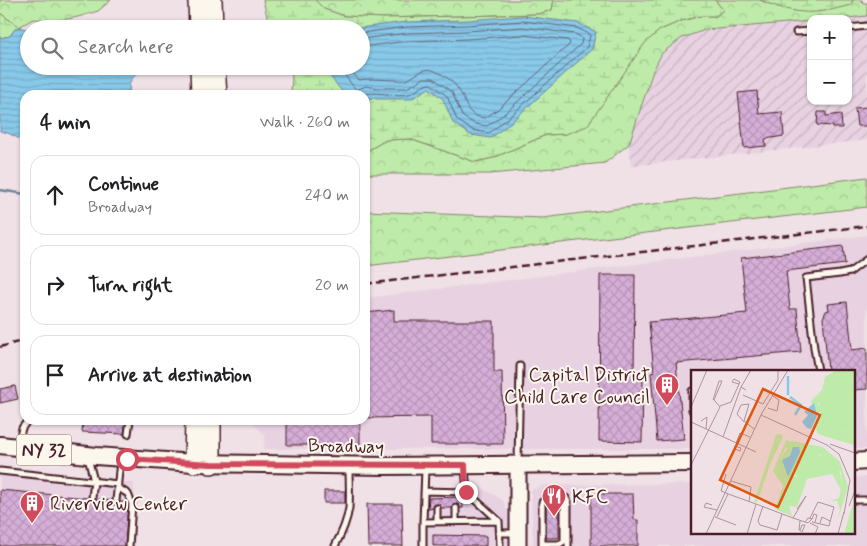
<!DOCTYPE html>
<meta charset="utf-8">
<style>
body{margin:0;font-family:Mynerve,sans-serif;background:#f2f2f2;color:#202124}
.controls{position:absolute;right:15px;top:15px;display:grid;overflow:hidden;border-radius:10px;box-shadow:0 1px 4px #0004}
.controls button{width:45px;height:45px;display:grid;place-items:center;padding:0;border:0;border-bottom:1px solid #e0e0e0;background:#fff;color:#202124;font:25px sans-serif}
.stop{position:absolute;width:15px;height:15px;margin:-11px;border:4px solid #d1495b;border-radius:50%;background:#fff}
.stop.end{background:#d1495b;border-color:#fff;box-shadow:0 1px 5px #0008}
.list{margin:0;padding:0;list-style:none}
h2{display:flex;justify-content:space-between;align-items:center;height:65px;margin:0;padding:0 20px;font-size:21px}
h2 small{font-size:16px;font-weight:400;color:#757577}
.list li{display:grid;grid-template-columns:32px 1fr auto;gap:15px;align-items:center;box-sizing:border-box;height:80px;margin:0 10px 10px;padding:0 10px;border:1px solid #e0e0e0;border-radius:15px}
.list b{display:block;font-size:19px;white-space:nowrap}
.list p{margin:0;font-size:16px;white-space:nowrap;color:#757577}
.list em{font-size:16px;font-style:normal;color:#757577}
.icon{flex:none;width:28px;height:28px;fill:none;stroke:currentColor;stroke-width:2;stroke-linecap:round;stroke-linejoin:round}
.map{position:relative;flex:none;width:867px;height:546px;overflow:hidden}
.search{position:absolute;background:#fff;box-shadow:0 1px 4px #0004;left:20px;top:20px;width:350px;height:55px;display:flex;align-items:center;gap:12px;box-sizing:border-box;padding:0 18px;border-radius:28px;color:#757577;font-size:19px}
.panel{position:absolute;background:#fff;box-shadow:0 1px 4px #0004;left:20px;top:90px;width:350px;height:335px;border-radius:15px}
.map>svg:first-child{display:block}
</style>
<div class="map">
<svg width="867" height="546" viewBox="0 0 867 546">
<defs>
<pattern id="industrial-furrows" width="10" height="10" patternUnits="userSpaceOnUse" patternTransform="scale(1.25)"><rect width="10" height="10" fill="#e8d2e2"/><path d="M-1 1l2-2M0 10L10 0M9 11l2-2" fill="none" stroke="#c8b4c2"/></pattern>
<pattern id="forest-crowns" width="20" height="18" patternUnits="userSpaceOnUse" patternTransform="scale(1.25)"><rect width="20" height="18" fill="#beeba9"/><path d="M2 6a3 3 0 1 1 6 0M12 15a3 3 0 1 1 6 0" fill="none" stroke="#a5c992"/></pattern>
<pattern id="wetland-marsh" width="20" height="14" patternUnits="userSpaceOnUse" patternTransform="scale(1.25)"><rect width="20" height="14" fill="#beeba9"/><path d="M1 5h8M5 5V1M11 12h8M15 12V8" fill="none" stroke="#a5c992"/></pattern>
<pattern id="water-rules" width="6" height="5" patternUnits="userSpaceOnUse" patternTransform="scale(1.25)"><rect width="6" height="5" fill="#88c9e9"/><path d="M0 2.5h6" fill="none" stroke="#77acc8"/></pattern>
<pattern id="building-cross-hatch" width="8" height="8" patternUnits="userSpaceOnUse" patternTransform="scale(1.25)"><rect width="8" height="8" fill="#d5aed7"/><path d="M0 0l8 8M0 8l8-8" fill="none" stroke="#b895b9"/></pattern>
</defs>
<rect width="100%" height="100%" fill="#f0e1e6"/>
<filter id="ink" filterUnits="userSpaceOnUse"><feTurbulence type="fractalNoise" baseFrequency=".02" numOctaves="2"/><feDisplacementMap in="SourceGraphic" scale="10" xChannelSelector="R" yChannelSelector="G"/><feConvolveMatrix kernelMatrix="1 2 1 2 8 2 1 2 1" color-interpolation-filters="sRGB"/></filter>
<g filter="url(#ink)">
<path fill="#e8d2e2" d="M 867,235 L 867,449 L 853,449 L 853,371 L 692,371 L 692,449 L 264,449 L 265,435 L 250,420 L 365,420 L 365,298 Z
M 0,466 L 134,483 L 135,546 L 0,546 Z
M 853,477 L 867,477 L 867,546 L 533,546 L 531,490 L 544,485 L 692,484 L 692,532 L 853,532 Z
M 480,487 L 503,500 L 509,516 L 509,546 L 418,546 L 419,492 L 427,488 Z"/>
<path fill="url(#industrial-furrows)" d="M 867,16 L 867,140 L 631,166 L 629,144 L 653,71 L 662,53 L 682,38 L 705,30 L 811,21 L 811,101 L 848,101 L 848,19 L 837,19 Z"/>
<path fill="url(#forest-crowns)" stroke="#84856a" d="M 0,0 L 111,0 L 98,11 L 78,17 L 55,21 L 33,19 L 19,27 L 0,13 Z
M 315,0 L 554,0 L 552,10 L 539,14 L 384,18 L 345,16 L 324,9 Z
M 715,0 L 760,0 L 772,5 L 839,7 L 851,5 L 853,0 L 862,0 L 863,3 L 867,3 L 867,16 L 837,19 L 811,19 L 811,21 L 705,30 L 682,38 L 662,53 L 653,71 L 629,144 L 605,163 L 490,174 L 365,174 L 365,152 L 386,140 L 410,139 L 475,162 L 493,158 L 546,135 L 566,134 L 622,75 L 644,43 L 660,30 L 681,21 L 701,16 L 716,16 L 723,10 Z
M 867,177 L 867,207 L 365,266 L 365,211 L 543,218 Z"/>
<path fill="url(#wetland-marsh)" stroke="#84856a" d="M 263,0 L 315,0 L 324,9 L 345,16 L 384,18 L 539,14 L 552,10 L 554,0 L 715,0 L 723,10 L 716,16 L 701,16 L 681,21 L 660,30 L 645,43 L 587,126 L 566,134 L 546,135 L 493,158 L 475,162 L 410,139 L 386,140 L 365,152 L 365,95 L 291,95 L 292,75 L 286,66 L 361,66 L 361,29 L 270,29 Z
M 760,0 L 853,0 L 851,5 C 842,7 833,10 824,11 C 801,15 781,9 760,0 Z
M 0,13 L 19,27 L 15,29 L 10,36 L 0,38 Z"/>
<path fill="url(#water-rules)" stroke="#6f859d" d="M 523,16 L 578,23 L 596,32 L 592,49 L 510,123 L 491,138 L 471,135 L 453,123 L 443,99 L 429,88 L 411,99 L 378,99 L 365,98 L 365,95 L 345,95 L 329,75 L 326,66 L 361,66 L 361,29 L 357,29 L 359,28 L 406,22 L 467,20 Z
M 19,27 L 29,30 L 29,66 L 146,66 C 140,71 130,78 129,86 C 129,89 130,92 130,95 L 25,95 L 25,141 L 24,141 L 8,133 L 0,131 L 0,38 L 10,36 L 15,29 Z"/>
<g fill="none" stroke-linecap="round" stroke-linejoin="round">
<path stroke="#636377" stroke-width="1" d="M 361,33 L 407,27 L 467,25 L 523,21 L 577,28 L 589,34 L 590,36 L 587,47 L 507,119 L 489,133 L 472,130 L 457,120 L 447,96 L 431,84 C 422,84 417,92 409,94 C 398,97 370,90 361,95
M 338,66 L 356,90 L 366,86 L 378,88 L 407,88 L 424,78 L 433,78 L 452,92 L 462,116 L 475,124 L 487,126 L 503,115 L 581,44 L 582,39 L 581,37 L 575,34 L 523,27 L 468,31 L 407,33 L 361,39
M 346,66 L 359,80 C 369,78 386,80 397,80 C 400,80 403,81 405,80 C 417,77 423,64 437,72 C 444,75 454,82 458,89 C 468,102 464,116 485,118 L 498,109 L 569,45 L 570,43 L 568,40 L 522,35 L 468,39 L 408,41 L 361,47"/>
<path stroke="#6f859d" stroke-width="2.5" d="M 0,190 L 25,194"/>
</g>
<path fill="url(#building-cross-hatch)" stroke="#4a1f2b" d="M 757,91 L 759,114 L 782,112 L 784,136 L 765,139 L 766,146 L 744,148 L 738,93 Z
M 867,107 L 867,126 L 857,126 L 855,108 Z
M 818,112 L 826,112 L 826,116 L 841,114 L 842,128 L 833,128 L 833,126 L 817,125 Z
M 843,246 L 845,264 L 786,271 L 790,309 L 797,309 L 801,352 L 676,363 L 684,439 L 657,441 L 651,373 L 654,372 L 649,322 L 747,313 L 741,258 Z
M 600,275 L 635,275 L 634,378 L 643,378 L 642,442 L 599,441 Z
M 847,302 L 852,350 L 867,348 L 867,389 L 853,390 L 853,371 L 828,371 L 823,318 L 826,311 L 829,310 L 828,304 Z
M 394,310 L 394,321 L 494,321 L 494,372 L 502,372 L 503,444 L 431,444 L 431,417 L 365,418 L 365,313 Z
M 15,386 L 18,399 L 0,403 L 0,389 Z
M 83,420 L 126,420 L 124,434 L 82,432 Z
M 287,420 L 360,420 L 360,445 L 287,445 Z
M 0,490 L 88,498 L 89,501 L 92,502 L 95,501 L 96,499 L 112,501 L 113,504 L 116,505 L 119,504 L 120,502 L 127,502 L 128,505 L 125,546 L 0,546 Z
M 324,491 L 345,491 L 345,503 L 324,503 Z
M 591,494 L 633,494 L 634,520 L 638,520 L 638,546 L 591,546 Z
M 463,497 L 463,508 L 460,508 L 459,505 L 456,504 L 453,505 L 452,508 L 441,508 L 440,505 L 437,504 L 434,505 L 433,508 L 429,509 L 428,498 Z
M 367,504 L 402,504 L 403,546 L 368,546 Z
M 546,505 L 559,505 L 559,538 L 546,538 Z
M 433,535 L 486,536 L 486,546 L 433,546 Z"/>
<g fill="none" stroke-linecap="round" stroke-linejoin="round">
<defs>
<path id="lane" d="M 848,28 L 867,26
M 796,32 L 811,31
M 818,371 L 814,348 L 806,278 L 840,274 L 850,272 L 867,259
M 692,391 L 692,410
M 128,434 L 130,420
M 18,444 L 22,428 L 28,420
M 88,458 L 94,481 L 92,498
M 518,461 L 520,366
M 465,468 L 467,492
M 0,471 L 118,484
M 117,487 L 128,494 L 132,504 L 129,546
M 424,491 L 467,492 L 499,521 L 500,546
M 566,498 L 568,502 L 568,546
M 853,500 L 867,500
M 116,501 L 120,461
M 437,508 L 437,521
M 456,508 L 456,521
M 423,522 L 499,521
M 499,533 L 515,533
M 542,544 L 560,544 L 564,541 L 564,504 L 566,498
M 335,546 C 341,535 347,521 349,508 C 350,495 349,481 349,468
M 423,546 L 423,522 L 425,469
M 542,546 L 542,502 L 546,499 L 566,498"/>
<path id="secondary" d="M 518,464 L 518,546"/>
<path id="primary" d="M 0,445 L 96,456 L 194,463 L 384,466 L 692,463
M 853,462 L 867,461"/>
<path id="highway" d="M 198,0 L 199,29
M 212,0 L 213,29
M 200,66 L 201,95
M 215,66 L 217,95
M 194,463 L 195,420
M 211,464 L 211,420"/>
</defs>
<use href="#lane" stroke="#4a1f2b" stroke-width="9"/>
<use href="#secondary" stroke="#4a1f2b" stroke-width="19"/>
<use href="#primary" stroke="#4a1f2b" stroke-width="20"/>
<use href="#highway" stroke="#4a1f2b" stroke-width="22"/>
<use href="#lane" stroke="#fbf7ec" stroke-width="5"/>
<use href="#secondary" stroke="#fbf7ec" stroke-width="15"/>
<use href="#primary" stroke="#fbf7ec" stroke-width="16"/>
<use href="#highway" stroke="#fbf7ec" stroke-width="19"/>
<path stroke="#4a1f2b" stroke-width="2.5" stroke-dasharray="8 4" stroke-linecap="butt" d="M 365,284 L 867,226
M 0,347 L 25,340"/>
</g>
</g>
<g fill="none" stroke-linecap="round" stroke-linejoin="round" filter="url(#ink)">
<path stroke="#d1495b" stroke-width="6" d="M 127,459 L 211,464 L 465,465 L 466,492"/>
</g>
<defs>
<symbol id="building-pin" viewBox="-11 -11 22 30"><path d="M0 17L-7.5 6A9.5 9.5 0 1 1 7.5 6Z" fill="#d1495b" stroke="#fbf7ec"/><path d="M-4-6H4V6H1V3H-1V6H-4ZM-2.5-4.3h1.7v1.8h-1.7ZM.8-4.3h1.7v1.8H.8ZM-2.5-1h1.7V.8h-1.7ZM.8-1h1.7V.8H.8Z" fill="#fff"/></symbol>
<symbol id="restaurant-pin" viewBox="-11 -11 22 30"><path d="M0 17L-7.5 6A9.5 9.5 0 1 1 7.5 6Z" fill="#d1495b" stroke="#fbf7ec"/><path d="M-5-6h1v4h1v-4h1v4h1v-4h1v5L-1.5 .5V6h-2V.5L-5-1ZM5-6V6H3V1.5H1.5Q1.5-4 5-6Z" fill="#fff"/></symbol>
</defs>
<g fill-rule="evenodd">
<use href="#building-pin" x="653" y="371" width="28" height="38"/>
<use href="#restaurant-pin" x="540" y="482" width="28" height="38"/>
<use href="#building-pin" x="18" y="489" width="28" height="38"/>
</g>
<g text-anchor="middle" stroke-width="4" stroke-linejoin="round" paint-order="stroke">
<rect fill="#fbf7ec" stroke="#7f6065" stroke-width="1" x="16.5" y="434.5" width="55" height="31" rx="4"/>
<g font-size="18" font-weight="bold" fill="#4a1f2b">
<text x="44" y="456">NY 32</text>
</g>
<g font-size="19" fill="#4a1f2b" stroke="#fbf7ec" text-anchor="start">
<text x="650" y="381" text-anchor="end">Capital District<tspan x="650" dy="22">Child Care Council</tspan></text>
<text x="572" y="503">KFC</text>
<text x="50" y="510">Riverview Center</text>
</g>
<g font-size="19" fill="#4a1f2b" stroke="#fbf7ec">
<text transform="translate(346 445) rotate(1)" y="7">Broadway</text>
</g>
</g>
<g transform="translate(691 370)">
<rect width="164" height="164" fill="#f0e1e6"/>
<path d="M 164,12 L 164,60 L 152,62 L 139,58 L 149,71 L 127,64 L 123,55 L 129,44 L 128,31 L 138,31 L 151,18 ZM 90,64 L 92,67 L 80,92 L 66,133 L 63,132 L 85,65 ZM 95,70 L 99,71 L 89,88 L 87,101 L 95,122 L 87,135 L 94,137 L 86,140 L 84,139 L 92,116 L 82,101 ZM 112,79 L 122,79 L 130,87 L 132,84 L 147,92 L 151,115 L 150,120 L 141,104 L 116,109 L 106,137 L 98,131 L 97,126 L 106,106 L 101,102 ZM 164,129 L 164,164 L 153,164 L 160,140 Z" fill="#beeba9"/>
<path d="M 146,0 L 164,0 L 164,12 L 151,18 L 138,31 L 128,31 L 127,36 L 132,36 L 126,46 L 120,31 L 131,20 L 134,7 ZM 138,57 L 152,62 L 164,60 L 164,75 L 149,71 ZM 101,71 L 132,77 L 149,92 L 157,117 L 146,152 L 149,139 L 146,131 L 140,131 L 148,128 L 151,113 L 150,102 L 145,95 L 150,96 L 118,79 L 111,81 L 101,102 L 107,110 L 97,128 L 106,137 L 98,136 L 101,146 L 86,140 L 89,128 L 95,124 L 87,101 L 88,90 L 96,79 L 95,73 Z" fill="#beeba9"/>
<path d="M 123,33 L 126,46 L 120,59 L 116,58 L 111,52 L 117,45 L 113,42 ZM 102,77 L 108,77 L 109,82 L 97,107 L 91,90 L 99,86 Z" fill="#88c9e9"/>
<path fill="none" stroke="#88c9e9" stroke-width="2.5" d="M 97,25 L 97,6M 99,27 L 110,35 L 104,45"/>
<path fill="none" stroke="#ae939b" stroke-width="1" d="M 55,20 L 50,17 L 60,0M 52,25 L 72,34M 22,30 L 28,11 L 31,11M 72,34 L 87,10 L 87,0M 29,36 L 40,32 L 49,12 L 43,9 L 41,12 L 48,14M 0,37 L 16,0M 77,38 L 86,41 L 88,30 L 82,26M 70,45 L 136,75 L 148,84 L 159,110 L 153,144M 10,51 L 16,47 L 15,59M 0,52 L 65,82M 53,52 L 46,44 L 50,35 L 58,34 L 53,51 L 63,59M 32,67 L 50,17M 45,73 L 49,63 L 59,67M 139,74 L 164,83M 44,76 L 50,78 L 49,81 L 44,79 ZM 0,95 L 29,37 L 23,30 L 31,11M 35,104 L 30,121 L 40,125 L 65,134 L 102,148 L 117,153 L 121,149 L 117,148 L 114,152M 40,111 L 60,117 L 58,132M 21,135 L 15,133 L 13,137 L 26,140M 72,136 L 67,151 L 69,155 L 86,160 L 91,144M 158,136 L 164,121M 24,147 L 45,155M 26,147 L 37,124M 102,148 L 115,126 L 106,139M 119,148 L 127,132 L 143,137 L 138,156 L 121,152M 121,149 L 123,144 L 126,145 L 124,152M 119,153 L 127,157 L 124,164M 129,153 L 131,147 L 139,151M 109,160 L 111,155 L 114,155 L 111,162 L 110,161 L 108,160 L 109,151M 15,164 L 71,43 L 97,0M 56,164 L 65,134M 147,164 L 153,142"/>
<path fill="#e0560e" fill-opacity="0.15" stroke="#e0560e" stroke-width="2.5" d="M 72,19 L 129,45 L 87,137 L 29,110 Z"/>
<rect width="164" height="164" fill="none" stroke="#4a1f2b" stroke-width="2.5"/>
</g>
</svg>
<div class="controls">
<button>+</button>
<button>−</button>
</div>
<div class="stop" style="left:127px;top:459px"></div>
<div class="stop end" style="left:466px;top:492px"></div>
<div class="search"><svg class="icon" aria-label="search" viewBox="0 0 24 24"><circle cx="10" cy="10" r="6"/><path d="M15 15l6 6"/></svg>Search here</div>
<section class="panel">
<h2>4 min<small>Walk · 260 m</small></h2>
<ul class="list">
<li><svg class="icon" aria-label="ahead" viewBox="0 0 24 24"><path d="M12 20V5M6 11l6-6 6 6"/></svg><div><b>Continue</b><p>Broadway</p></div><em>240 m</em></li>
<li><svg class="icon" aria-label="right" viewBox="0 0 24 24"><path d="M7 20v-9h11M14 6l5 5-5 5"/></svg><div><b>Turn right</b></div><em>20 m</em></li>
<li><svg class="icon" aria-label="arrive" viewBox="0 0 24 24"><path d="M6 21V4h12l-3 4 3 4H6"/></svg><div><b>Arrive at destination</b></div></li>
</ul>
</section>
</div>
